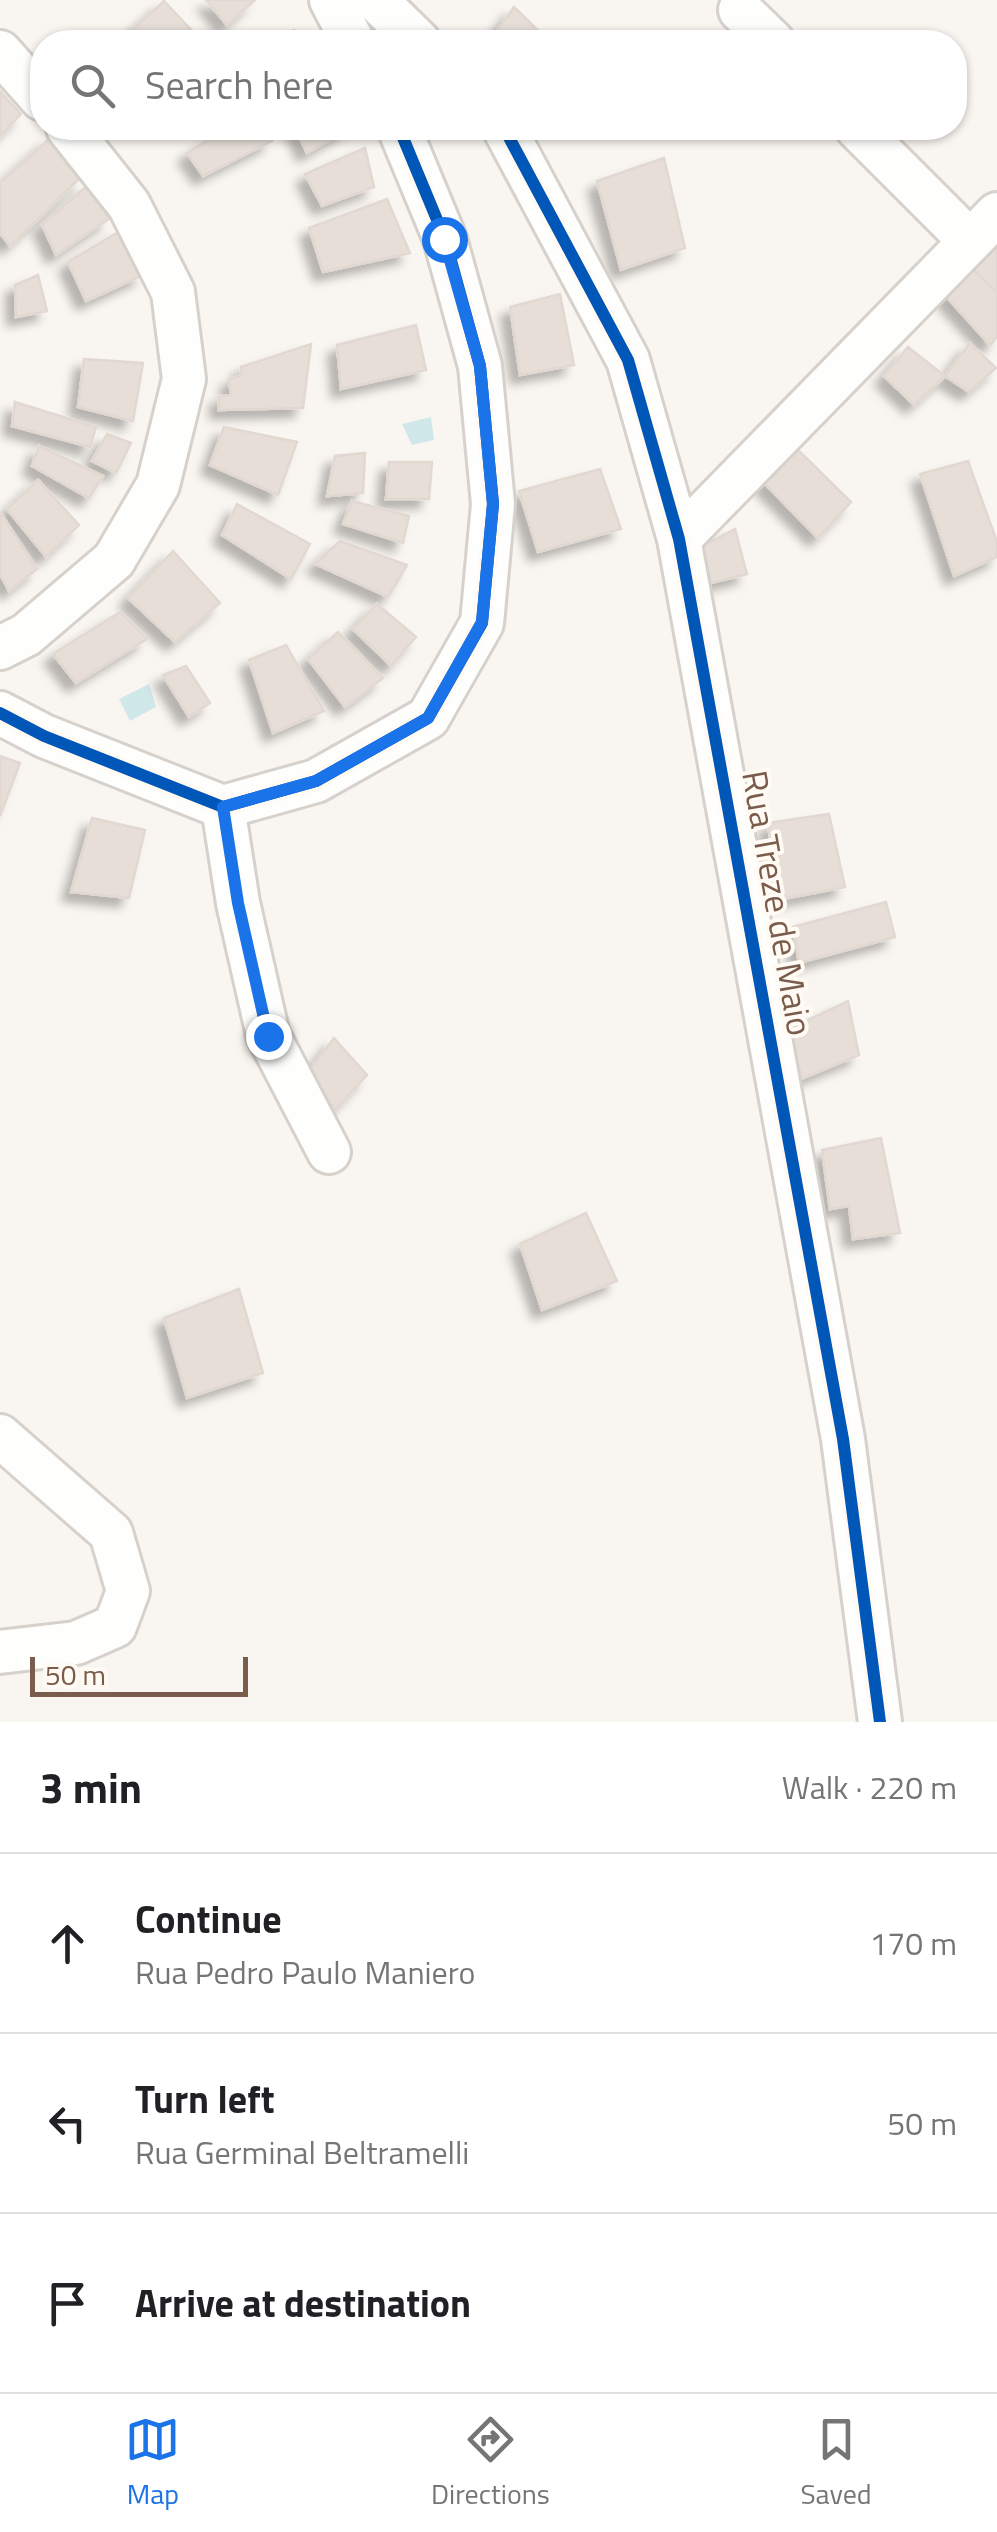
<!DOCTYPE html>
<meta charset="utf-8">
<style>
body{margin:0;font-family:"Titillium Web",sans-serif;background:#f2f2f2;color:#202124}
.scale{position:absolute;left:30px;bottom:25px;width:218px;box-sizing:border-box;padding-left:10px;border:5px solid #7a5c4d;border-top:0;font-size:28px;line-height:35px;white-space:nowrap;color:#7a5c4d;-webkit-text-stroke:8px #fffaf3;paint-order:stroke}
.stop{position:absolute;width:30px;height:30px;margin:-22px;border:8px solid #1a73e8;border-radius:50%;background:#fff}
.stop.end{background:#1a73e8;border-color:#fff;box-shadow:0 2px 10px #0008}
.list{margin:0;padding:0;list-style:none}
h2{display:flex;justify-content:space-between;align-items:center;height:130px;margin:0;padding:0 40px;font-size:42px}
h2 small{font-size:32px;font-weight:400;color:#757577}
.list li{display:grid;grid-template-columns:65px 1fr auto;gap:30px;align-items:center;box-sizing:border-box;height:180px;padding:0 40px;border-top:2px solid #e0e0e0}
.list b{display:block;font-size:38px;white-space:nowrap}
.list p{margin:0;font-size:32px;white-space:nowrap;color:#757577}
.list em{font-size:32px;font-style:normal;color:#757577}
.icon{flex:none;width:55px;height:55px;fill:none;stroke:currentColor;stroke-width:2;stroke-linecap:round;stroke-linejoin:round}
.map{position:relative;flex:none;width:997px;height:1722px;overflow:hidden}
.search{position:absolute;background:#fff;box-shadow:0 2px 8px #0004;left:30px;right:30px;top:30px;height:110px;display:flex;align-items:center;gap:25px;box-sizing:border-box;padding:0 35px;border-radius:40px;color:#757577;font-size:38px}
.sheet{height:670px;background:#fff}
nav{display:flex;justify-content:space-around;align-items:center;box-sizing:border-box;height:140px;border-top:2px solid #e0e0e0;background:#fff;font-size:28px;color:#757577}
nav a{display:grid;justify-items:center;gap:5px}
nav .on{color:#1a73e8}
.map>svg:first-child{display:block}
</style>
<div class="map">
<svg width="997" height="1722" viewBox="0 0 997 1722">
<defs>
<filter id="shadow"><feDropShadow dx="-9" dy="9" stdDeviation="5" flood-color="#0004"/></filter>
</defs>
<rect width="100%" height="100%" fill="#f9f5f0"/>
<path fill="#d0e8ea" d="M 431,417 L 434,440 L 412,445 L 402,424 Z
M 149,684 L 156,707 L 130,721 L 119,699 Z"/>
<path fill="#e6ded7" stroke="#e2d8d2" stroke-width="2.5" filter="url(#shadow)" d="M 206,0 L 255,0 L 227,25 Z
M 164,1 L 197,36 L 190,42 L 119,42 Z
M 514,7 L 550,42 L 489,42 Z
M 294,30 L 303,42 L 266,42 Z
M 0,91 L 21,114 L 0,136 Z
M 228,128 L 266,128 L 272,141 L 203,176 L 187,153 Z
M 295,128 L 350,128 L 307,153 Z
M 51,137 L 80,178 L 10,246 L 0,233 L 0,183 Z
M 365,148 L 374,187 L 322,206 L 305,174 Z
M 664,158 L 685,248 L 621,270 L 597,181 Z
M 88,185 L 109,219 L 56,255 L 42,225 Z
M 387,199 L 410,253 L 323,272 L 309,228 Z
M 120,231 L 143,275 L 86,301 L 68,262 Z
M 997,243 L 997,293 L 971,267 Z
M 971,267 L 997,293 L 997,337 L 990,345 L 944,294 Z
M 38,275 L 47,311 L 16,317 L 15,285 Z
M 560,294 L 574,365 L 520,375 L 510,307 Z
M 416,325 L 426,370 L 341,389 L 337,345 Z
M 970,343 L 996,368 L 969,392 L 945,376 Z
M 311,344 L 303,408 L 219,410 L 219,396 L 231,395 L 229,379 L 241,376 L 241,367 Z
M 908,347 L 945,376 L 914,405 L 884,376 Z
M 84,359 L 143,363 L 133,421 L 78,407 Z
M 15,402 L 96,427 L 90,447 L 12,426 Z
M 224,427 L 297,442 L 278,495 L 210,465 Z
M 107,434 L 131,443 L 116,473 L 92,461 Z
M 39,446 L 103,476 L 89,498 L 32,466 Z
M 796,448 L 851,502 L 818,538 L 763,482 Z
M 365,453 L 363,493 L 327,496 L 335,456 Z
M 968,461 L 997,542 L 997,557 L 954,576 L 920,474 Z
M 389,462 L 432,462 L 429,499 L 386,499 Z
M 600,469 L 621,529 L 538,552 L 519,491 Z
M 38,480 L 79,525 L 46,557 L 7,509 Z
M 352,501 L 409,516 L 403,543 L 343,524 Z
M 237,504 L 310,544 L 291,579 L 222,535 Z
M 0,512 L 37,569 L 9,591 L 0,574 Z
M 735,529 L 747,574 L 711,583 L 702,546 Z
M 340,541 L 407,565 L 388,597 L 315,564 Z
M 173,551 L 220,603 L 175,642 L 128,598 Z
M 377,604 L 416,637 L 391,666 L 353,629 Z
M 120,612 L 147,639 L 76,683 L 53,654 Z
M 338,632 L 383,678 L 345,707 L 308,659 Z
M 286,645 L 324,711 L 273,733 L 249,660 Z
M 186,666 L 210,703 L 189,717 L 163,675 Z
M 0,756 L 20,763 L 0,816 Z
M 829,814 L 845,887 L 778,900 L 768,823 Z
M 92,818 L 145,830 L 129,898 L 71,892 Z
M 886,902 L 895,937 L 799,963 L 793,927 Z
M 848,1001 L 859,1055 L 801,1079 L 791,1028 Z
M 334,1038 L 367,1075 L 335,1110 L 309,1071 Z
M 881,1138 L 900,1233 L 853,1239 L 849,1206 L 830,1209 L 822,1150 Z
M 586,1213 L 617,1281 L 542,1310 L 520,1244 Z
M 239,1289 L 263,1373 L 187,1398 L 164,1318 Z"/>
<g fill="none" stroke-linecap="round" stroke-linejoin="round">
<defs>
<path id="minor" d="M 331,0 L 353,42
M 376,0 L 419,42
M 740,10 L 773,42
M 0,52 L 42,99
M 504,128 L 628,360 L 679,539 L 843,1439 L 880,1722
M 857,128 L 970,241
M 679,539 L 997,214
M 0,648 L 26,635 L 114,560 L 158,485 L 184,379 L 173,292 L 129,205 L 68,128
M 0,713 L 44,736 L 223,807 L 316,781 L 428,718 L 482,623 L 493,504 L 480,366 L 445,239 L 399,128
M 223,807 L 238,903 L 268,1035 L 329,1152
M 0,1436 L 111,1533 L 128,1591 L 115,1626 L 76,1643 L 0,1652"/>
</defs>
<use href="#minor" stroke="#d7d1cb" stroke-width="48"/>
<use href="#minor" stroke="#fefefd" stroke-width="42"/>
<defs>
<path id="cycleway" d="M 504,128 L 628,360 L 679,539 L 843,1439 L 880,1722
M 0,713 L 44,736 L 223,807 L 316,781 L 428,718 L 482,623 L 493,504 L 480,366 L 445,239 L 399,128"/>
</defs>
<use href="#cycleway" stroke="#fffaf3" stroke-width="19"/>
<use href="#cycleway" stroke="#0057b8" stroke-width="12"/>
</g>
<g fill="none" stroke-linecap="round" stroke-linejoin="round">
<path stroke="#1a73e8" stroke-width="12" d="M 268,1036 L 238,903 L 223,807 L 316,781 L 428,718 L 482,622 L 493,504 L 480,366 L 444,239"/>
</g>
<g text-anchor="middle" stroke-width="8" stroke-linejoin="round" paint-order="stroke">
<g font-size="35" fill="#7a5c4d" stroke="#fffaf3">
<text transform="translate(777 903) rotate(80)" y="12">Rua Treze de Maio</text>
</g>
</g>
</svg>
<div class="scale">50 m</div>
<div class="stop" style="left:444px;top:239px"></div>
<div class="stop end" style="left:268px;top:1036px"></div>
<div class="search"><svg class="icon" aria-label="search" viewBox="0 0 24 24"><circle cx="10" cy="10" r="6"/><path d="M15 15l6 6"/></svg>Search here</div>
</div>
<section class="sheet">
<h2>3 min<small>Walk · 220 m</small></h2>
<ul class="list">
<li><svg class="icon" aria-label="ahead" viewBox="0 0 24 24"><path d="M12 20V5M6 11l6-6 6 6"/></svg><div><b>Continue</b><p>Rua Pedro Paulo Maniero</p></div><em>170 m</em></li>
<li><svg class="icon" aria-label="left" viewBox="0 0 24 24"><path d="M17 20v-9H6M10 6l-5 5 5 5"/></svg><div><b>Turn left</b><p>Rua Germinal Beltramelli</p></div><em>50 m</em></li>
<li><svg class="icon" aria-label="arrive" viewBox="0 0 24 24"><path d="M6 21V4h12l-3 4 3 4H6"/></svg><div><b>Arrive at destination</b></div></li>
</ul>
</section>
<nav>
<a class="on"><svg class="icon" aria-label="map" viewBox="0 0 24 24"><path d="M3 6l6-2 6 2 6-2v14l-6 2-6-2-6 2zM9 4v14M15 6v14"/></svg>Map</a>
<a><svg class="icon" aria-label="directions" viewBox="0 0 24 24"><path d="M12 3l9 9-9 9-9-9zM9 14v-3h6M13 9l2 2-2 2"/></svg>Directions</a>
<a><svg class="icon" aria-label="saved" viewBox="0 0 24 24"><path d="M7 4h10v16l-5-4-5 4z"/></svg>Saved</a>
</nav>
